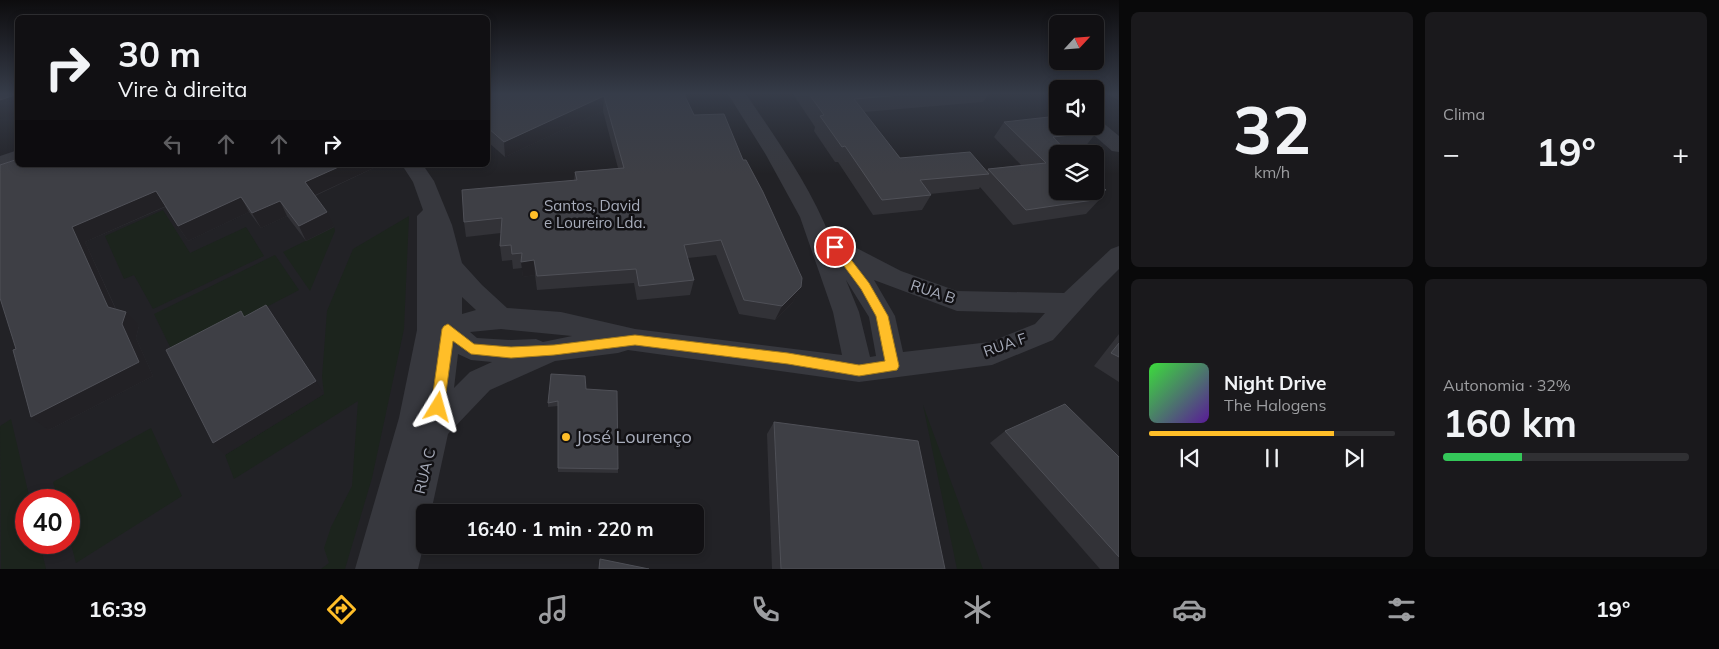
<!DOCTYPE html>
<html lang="pt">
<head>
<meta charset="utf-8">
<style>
  body { margin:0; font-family:Mulish,sans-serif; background:#1a191c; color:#f1f3f6; height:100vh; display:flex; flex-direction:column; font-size:19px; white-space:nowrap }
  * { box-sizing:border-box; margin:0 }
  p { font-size:16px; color:#9c9da0 }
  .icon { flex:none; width:28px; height:28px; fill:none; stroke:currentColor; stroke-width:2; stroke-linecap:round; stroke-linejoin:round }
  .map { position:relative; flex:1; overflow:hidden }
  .sheet { display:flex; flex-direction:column; gap:12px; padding:12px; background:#09090a; width:600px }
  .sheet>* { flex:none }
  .hud { position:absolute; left:15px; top:15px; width:475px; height:152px; border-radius:8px; box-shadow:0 2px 8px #0003,0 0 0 1px #303033; background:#111013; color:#f1f3f6; overflow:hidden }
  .needle { width:32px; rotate:64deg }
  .fabs { position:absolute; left:1049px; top:15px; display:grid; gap:10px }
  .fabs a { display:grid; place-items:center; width:55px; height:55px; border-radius:8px; background:#111013; box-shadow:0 2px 8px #0003,0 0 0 1px #303033; font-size:25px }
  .speed { position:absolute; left:15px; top:489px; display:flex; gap:10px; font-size:25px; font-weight:700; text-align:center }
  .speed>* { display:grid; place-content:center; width:65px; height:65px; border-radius:50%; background:#111013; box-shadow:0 2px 8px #0003,0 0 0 1px #303033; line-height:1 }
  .speed .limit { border:8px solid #d22; background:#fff; color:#111 }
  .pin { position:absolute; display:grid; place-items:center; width:42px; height:42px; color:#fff; margin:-21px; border:2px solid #fff; border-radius:50%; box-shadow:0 1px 5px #0007 }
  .me { position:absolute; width:55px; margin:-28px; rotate:8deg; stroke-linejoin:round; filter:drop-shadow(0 0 4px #0008) }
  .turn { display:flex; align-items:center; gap:18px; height:105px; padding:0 20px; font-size:22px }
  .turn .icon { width:65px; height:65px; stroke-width:2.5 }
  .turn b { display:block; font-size:35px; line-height:42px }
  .lanes { display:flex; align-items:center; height:48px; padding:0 20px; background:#0003; justify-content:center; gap:25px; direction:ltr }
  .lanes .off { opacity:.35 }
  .big { font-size:38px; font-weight:700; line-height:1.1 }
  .sheet .tile { flex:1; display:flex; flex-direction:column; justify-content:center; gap:8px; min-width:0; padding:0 18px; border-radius:8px; background:#1a191c }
  .sheet .dial { align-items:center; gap:0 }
  .dial b { font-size:65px; line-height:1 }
  .song { display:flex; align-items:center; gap:15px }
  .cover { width:60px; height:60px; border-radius:8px; background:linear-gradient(135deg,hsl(120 70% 55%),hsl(270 70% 35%)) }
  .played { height:5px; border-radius:2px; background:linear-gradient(90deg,#ffbe28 75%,#303033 75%) }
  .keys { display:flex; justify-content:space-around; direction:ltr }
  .heat { display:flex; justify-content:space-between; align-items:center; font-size:28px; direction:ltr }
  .charge { height:8px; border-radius:4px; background:linear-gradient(90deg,#34c759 32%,#303033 0) }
  .sheet .tiles { flex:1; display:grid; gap:12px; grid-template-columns:repeat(2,1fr) }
  .trip { position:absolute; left:416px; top:504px; width:288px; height:50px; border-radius:8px; background:#111013; box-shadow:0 2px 8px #0003,0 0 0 1px #303033; font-weight:700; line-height:50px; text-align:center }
  .tabs { display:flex; height:80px; justify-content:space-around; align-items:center; background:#070608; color:#9c9da0 }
  .tabs .icon { width:35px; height:35px }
  .tabs .on { color:#ffbe28 }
  .tabs b { font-size:22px; color:#f1f3f6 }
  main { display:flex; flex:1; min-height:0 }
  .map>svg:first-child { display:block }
  .built { fill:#222226; fill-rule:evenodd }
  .green { fill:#1c241d }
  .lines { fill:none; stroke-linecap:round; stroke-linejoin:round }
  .minor { fill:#37383e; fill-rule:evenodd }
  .wall { fill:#323237 }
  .shaded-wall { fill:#222125 }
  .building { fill:#3e3f45; stroke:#4f5057 }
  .route { fill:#ffbe28; stroke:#a67c1a }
  .poi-dot { fill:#ffbe28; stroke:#121114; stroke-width:2 }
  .labels { text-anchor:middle; stroke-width:5; stroke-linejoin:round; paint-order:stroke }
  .poi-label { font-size:15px; fill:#a7acba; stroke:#121114; text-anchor:start }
  .street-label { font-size:15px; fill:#a7acba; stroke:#121114 }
  .near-poi-label { font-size:18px; fill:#a7acba; stroke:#121114; text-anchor:start }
</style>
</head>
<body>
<main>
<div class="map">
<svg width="1119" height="569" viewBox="0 0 1119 569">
  <rect width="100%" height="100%" fill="#171619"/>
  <path class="built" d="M0,94H17L18,165H488V94H1057L1058,126H1095V94H1119V569H0ZM1058,154H1095V191H1058ZM26,500H69V542H26ZM425,512H695V545H425Z"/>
  <g class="green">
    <polygon points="163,210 190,253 246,227 264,256 153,309 134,275 124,279 105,236"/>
    <polygon points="409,216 404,329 372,478 345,569 321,569 329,563 324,548 331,527 352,486 358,401 234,479 225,455 324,394 322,377 327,311 353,249"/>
    <polygon points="334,227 335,231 310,291 283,252"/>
    <polygon points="275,255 299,290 174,355 154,314"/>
    <polygon points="923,405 983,569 957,569"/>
    <polygon points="11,419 30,500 26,500 26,542 40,543 46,569 1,569 0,426"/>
    <polygon points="151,428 182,496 76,563 69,537 69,500 58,500 53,482"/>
  </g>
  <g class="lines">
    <g class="minor">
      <path d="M728,94H746C777,140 811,187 831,239L835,238L843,241L901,271L957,291L1064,293L1111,249L1119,246V269L1098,290L1053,340L992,365L859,382L628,350L618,353L555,361L490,390L448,434L431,512H425V539L418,569H355L399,418L417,330V216L423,210L413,182L402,165H423L434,181L452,225L462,263L482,285L507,308L561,312L635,329L842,355L833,312L800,217L766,155ZM846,280L869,317L876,356L870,357L859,312ZM874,280L957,311L1045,313L1035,324L990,342L903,352L895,316ZM462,297L476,310L462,314ZM501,329L572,336L543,342L536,339L511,340L477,338L470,332ZM458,354L471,360L492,362L470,372L454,388Z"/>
      <polygon points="1095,120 1102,122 1119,136 1119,152 1112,151 1088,130 1085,126 1095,126"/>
      <polygon points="18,150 18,164 0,170 0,156"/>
    </g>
  </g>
  <g class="wall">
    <polygon points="488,94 684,94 694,115 743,160 801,287 793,302 775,320 739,314 716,255 688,258 694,280 690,295 637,300 634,283 537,290 535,275 523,277 522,268 513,269 512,260 502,261 500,246 501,233 466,237 464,222 574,181 575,172 618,168 603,111 505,157 488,142"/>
    <polygon points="793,94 989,94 983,102 864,112 900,158 987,171 988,169 1021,165 994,137 1004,122 1097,132 1084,148 1065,150 1058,191 1095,191 1095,179 1106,190 1099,198 1100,199 1086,214 1013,225 980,187 979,189 930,194 931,195 922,210 873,215 838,162 835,162 814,131 815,127"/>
    <polygon points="1107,94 1119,94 1119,100"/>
    <polygon points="18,159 380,165 315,196 334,227 306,241 287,216 261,228 249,212 188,241 165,207 85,242 116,309 139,326 136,338 153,376 49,430 16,349"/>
    <polygon points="1119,334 1119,382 1094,366"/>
    <polygon points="586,389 618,469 618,473 558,472 558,406 548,407 548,403"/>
    <polygon points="774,422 945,569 772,569 767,434"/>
    <polygon points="1005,431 1119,457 1119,569 1100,569 990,443"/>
  </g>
  <g class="shaded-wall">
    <polygon points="18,94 18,113 0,119 0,100"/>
    <polygon points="604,96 603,111 505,157 504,142"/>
    <polygon points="343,165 380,165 311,197 305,182"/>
    <polygon points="156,191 166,206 85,242 121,321 108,307 72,227"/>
    <polygon points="241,197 249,212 188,241 178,226"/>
    <polygon points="280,201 287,216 261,228 252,213"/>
    <polygon points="327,212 334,227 306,241 299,226"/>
    <polygon points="534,260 535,275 523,277 521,262"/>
    <polygon points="801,287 793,302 775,320 782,306"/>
    <polygon points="126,312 139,326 136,338 153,376 49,430 31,417 122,324"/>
    <polygon points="316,381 324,394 225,455 213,443"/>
  </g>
  <g class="building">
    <polygon points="0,94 18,94 0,100"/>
    <polygon points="488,94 684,94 694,115 724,114 743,160 746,160 763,192 802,278 801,287 782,306 744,300 721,240 684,245 694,280 639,286 636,269 537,276 534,260 521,262 522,253 512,254 511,245 500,246 502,218 464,222 462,190 577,180 575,172 624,168 604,96 504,142 488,128"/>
    <polygon points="809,94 913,94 854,99 900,158 970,152 989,174 920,180 931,195 882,200 845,146 842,147 820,116 824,115"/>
    <polygon points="1058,116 1058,126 1090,126 1097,132 1053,137 1069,154 1058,154 1058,191 1093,191 1100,199 1026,210 988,169 1046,163 1004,122"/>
    <polygon points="18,159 18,165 343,165 305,182 327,212 299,226 280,201 252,213 241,197 178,226 156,191 72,227 108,307 126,312 122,324 139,362 31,417 13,350 16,349 0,298 0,165"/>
    <polygon points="1095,179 1106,190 1095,190"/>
    <polygon points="266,305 316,381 213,443 166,350 241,311 244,317"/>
    <polygon points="1119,343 1119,357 1111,353"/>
    <polygon points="551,374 585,376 586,389 617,391 618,469 558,468 558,401 548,403"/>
    <polygon points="1065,404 1119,457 1119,557 1005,431"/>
    <polygon points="774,422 918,441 945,569 781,569"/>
    <polygon points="600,559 649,569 599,569"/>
  </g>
  <linearGradient id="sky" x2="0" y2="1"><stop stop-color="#0d0c0e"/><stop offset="0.54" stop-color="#363c49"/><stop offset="1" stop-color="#363c49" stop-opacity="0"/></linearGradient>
  <rect width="1119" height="174" fill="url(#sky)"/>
  <polygon class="route" points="835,243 839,244 869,283 888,316 899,366 897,370 859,376 788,364 635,345 554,355 511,358 471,354 453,341 444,407 443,411 438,413 433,411 431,407 442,329 444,326 448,324 474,344 511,347 554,345 635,335 788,353 859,365 885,361 876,316 861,289 830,247"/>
  <g class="poi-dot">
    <circle cx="534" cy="215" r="5"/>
    <circle cx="566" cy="437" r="5"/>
  </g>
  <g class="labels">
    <g class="poi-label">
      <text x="544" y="211">Santos, David<tspan x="544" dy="17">e Loureiro Lda.</tspan></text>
    </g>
    <g class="street-label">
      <text transform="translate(933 292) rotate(18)" y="5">RUA B</text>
      <text transform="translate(1005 345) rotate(-19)" y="5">RUA F</text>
      <text transform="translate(425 471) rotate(-76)" y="5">RUA C</text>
    </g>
    <g class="near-poi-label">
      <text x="576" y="443">José Lourenço</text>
    </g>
  </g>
</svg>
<div class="fabs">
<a><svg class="needle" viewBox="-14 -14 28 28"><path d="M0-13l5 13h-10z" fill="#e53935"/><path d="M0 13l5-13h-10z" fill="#9c9da0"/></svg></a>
<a><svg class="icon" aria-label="sound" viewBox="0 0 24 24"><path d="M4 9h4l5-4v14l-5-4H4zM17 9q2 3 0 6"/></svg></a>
<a><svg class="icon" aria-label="layers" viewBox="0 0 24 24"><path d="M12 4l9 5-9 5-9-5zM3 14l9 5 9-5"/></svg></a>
</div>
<div class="speed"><div class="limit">40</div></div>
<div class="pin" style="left:835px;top:247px;background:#d93025"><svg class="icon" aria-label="arrive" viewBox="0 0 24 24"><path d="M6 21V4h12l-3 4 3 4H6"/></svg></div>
<svg class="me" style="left:438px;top:407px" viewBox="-20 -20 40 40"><path d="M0-17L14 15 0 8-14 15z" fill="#ffbe28" stroke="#fff" stroke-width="4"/></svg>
<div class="trip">16:40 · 1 min · 220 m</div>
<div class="hud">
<div class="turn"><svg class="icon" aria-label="right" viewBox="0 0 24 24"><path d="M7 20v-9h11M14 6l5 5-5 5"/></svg><div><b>30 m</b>Vire à direita</div></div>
<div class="lanes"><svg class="icon off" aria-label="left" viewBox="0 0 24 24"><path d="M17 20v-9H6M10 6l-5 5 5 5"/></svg><svg class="icon off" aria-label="ahead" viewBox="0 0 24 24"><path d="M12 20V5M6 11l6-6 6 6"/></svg><svg class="icon off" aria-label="ahead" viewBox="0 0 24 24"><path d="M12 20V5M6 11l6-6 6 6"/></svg><svg class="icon" aria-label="right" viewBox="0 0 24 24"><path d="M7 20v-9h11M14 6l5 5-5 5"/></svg></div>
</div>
</div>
<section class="sheet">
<div class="tiles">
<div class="tile dial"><b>32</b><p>km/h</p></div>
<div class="tile"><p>Clima</p>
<div class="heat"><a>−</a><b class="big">19°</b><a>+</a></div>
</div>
<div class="tile">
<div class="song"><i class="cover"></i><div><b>Night Drive</b><p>The Halogens</p></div></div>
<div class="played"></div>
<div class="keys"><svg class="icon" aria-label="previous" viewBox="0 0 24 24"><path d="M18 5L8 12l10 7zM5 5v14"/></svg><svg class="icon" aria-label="pause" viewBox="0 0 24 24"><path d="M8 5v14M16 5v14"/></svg><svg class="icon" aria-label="next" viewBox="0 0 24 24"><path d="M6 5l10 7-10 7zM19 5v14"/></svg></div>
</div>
<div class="tile"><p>Autonomia · 32%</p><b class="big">160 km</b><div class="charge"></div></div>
</div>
</section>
</main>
<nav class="tabs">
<b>16:39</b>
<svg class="icon on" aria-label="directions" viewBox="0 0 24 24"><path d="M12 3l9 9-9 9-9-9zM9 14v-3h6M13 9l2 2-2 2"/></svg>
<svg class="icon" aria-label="music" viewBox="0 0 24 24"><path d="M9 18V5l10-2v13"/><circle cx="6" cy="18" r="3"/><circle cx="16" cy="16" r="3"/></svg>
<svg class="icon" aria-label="phone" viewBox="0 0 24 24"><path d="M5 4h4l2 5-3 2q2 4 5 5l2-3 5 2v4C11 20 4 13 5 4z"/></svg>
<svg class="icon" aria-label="climate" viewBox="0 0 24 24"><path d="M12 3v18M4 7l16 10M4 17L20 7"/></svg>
<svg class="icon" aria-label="car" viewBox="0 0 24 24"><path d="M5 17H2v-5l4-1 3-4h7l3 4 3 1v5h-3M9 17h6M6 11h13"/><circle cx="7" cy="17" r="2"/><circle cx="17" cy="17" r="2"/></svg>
<svg class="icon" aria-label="filters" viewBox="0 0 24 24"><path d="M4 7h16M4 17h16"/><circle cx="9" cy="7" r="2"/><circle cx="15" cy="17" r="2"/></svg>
<b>19°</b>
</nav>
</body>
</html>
